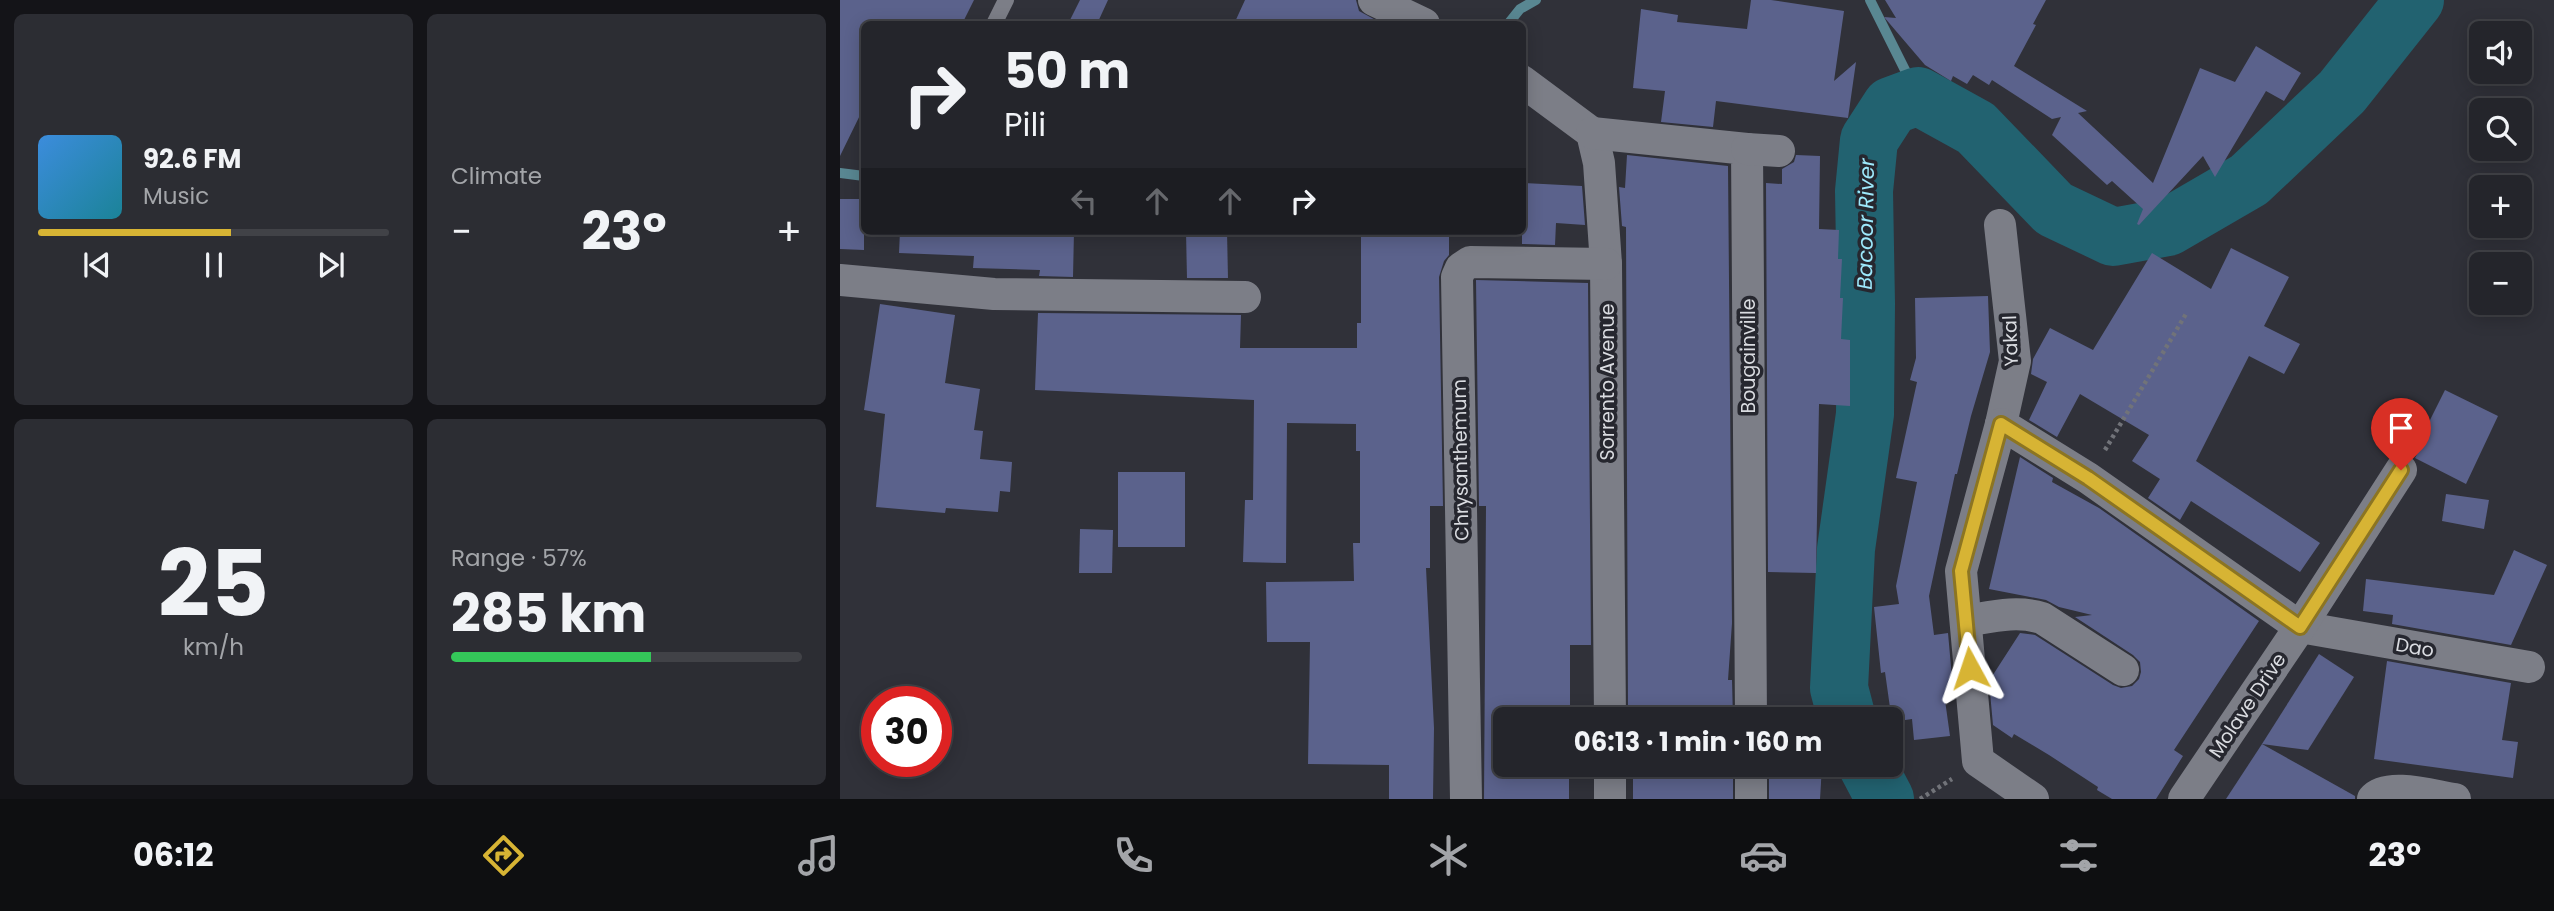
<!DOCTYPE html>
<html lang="en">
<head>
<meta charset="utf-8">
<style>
  body { margin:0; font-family:Poppins,sans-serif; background:#2c2d33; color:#f1f3f6; height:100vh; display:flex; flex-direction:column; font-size:26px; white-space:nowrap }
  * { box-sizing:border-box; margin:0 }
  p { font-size:23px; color:#a3a5a9 }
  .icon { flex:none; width:38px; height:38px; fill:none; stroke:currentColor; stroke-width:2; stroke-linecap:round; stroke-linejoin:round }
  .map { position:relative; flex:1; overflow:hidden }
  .panel { display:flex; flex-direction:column; gap:14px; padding:14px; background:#141418; width:840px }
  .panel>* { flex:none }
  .top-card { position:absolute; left:21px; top:21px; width:665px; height:214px; border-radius:10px; box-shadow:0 4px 18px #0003,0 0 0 2px #414247; background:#24252b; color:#f1f3f6; overflow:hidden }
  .buttons { position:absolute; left:1629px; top:21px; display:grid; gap:14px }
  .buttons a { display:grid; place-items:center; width:63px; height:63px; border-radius:10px; background:#24252b; box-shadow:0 4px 18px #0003,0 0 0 2px #414247; font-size:35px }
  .speed { position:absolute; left:21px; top:686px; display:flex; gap:14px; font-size:35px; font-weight:700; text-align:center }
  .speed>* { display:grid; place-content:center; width:91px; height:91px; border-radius:50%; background:#24252b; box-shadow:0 4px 18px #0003,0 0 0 2px #414247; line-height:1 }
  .speed .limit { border:10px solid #d22; background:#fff; color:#111 }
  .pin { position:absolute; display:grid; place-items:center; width:60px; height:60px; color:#fff; margin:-72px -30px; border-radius:50% 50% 50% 0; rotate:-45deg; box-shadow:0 0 7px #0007 }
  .pin .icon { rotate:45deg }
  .me { position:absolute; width:77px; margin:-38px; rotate:355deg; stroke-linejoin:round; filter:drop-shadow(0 0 5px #0008) }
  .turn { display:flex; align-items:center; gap:24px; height:147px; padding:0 28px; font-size:32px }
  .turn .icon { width:91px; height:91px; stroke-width:2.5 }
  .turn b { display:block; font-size:49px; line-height:60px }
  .lanes { display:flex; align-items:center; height:66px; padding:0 28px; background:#0003; justify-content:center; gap:35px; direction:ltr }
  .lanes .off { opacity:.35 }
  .big { font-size:52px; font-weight:700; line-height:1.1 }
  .panel .tile { flex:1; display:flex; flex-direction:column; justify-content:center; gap:10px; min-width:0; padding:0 24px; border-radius:10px; background:#2c2d33 }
  .panel .dial { align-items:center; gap:0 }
  .dial b { font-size:91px; line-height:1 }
  .song { display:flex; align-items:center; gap:21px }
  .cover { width:84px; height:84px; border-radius:10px; background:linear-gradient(135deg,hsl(210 70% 55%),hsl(190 70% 35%)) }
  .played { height:7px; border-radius:4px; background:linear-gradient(90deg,#d7b434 55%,#414247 55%) }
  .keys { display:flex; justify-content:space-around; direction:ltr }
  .heat { display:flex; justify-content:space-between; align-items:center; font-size:38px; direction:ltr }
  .charge { height:10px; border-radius:5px; background:linear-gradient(90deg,#34c759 57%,#414247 0) }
  .panel .tiles { flex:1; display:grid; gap:14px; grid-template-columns:repeat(2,1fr) }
  .trip { position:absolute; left:653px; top:707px; width:410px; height:70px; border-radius:10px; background:#24252b; box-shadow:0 4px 18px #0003,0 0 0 2px #414247; font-weight:700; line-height:70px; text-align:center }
  .tabs { display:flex; height:112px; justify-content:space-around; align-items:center; background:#0e0f11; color:#a3a5a9 }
  .tabs .icon { width:49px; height:49px }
  .tabs .selected { color:#d7b434 }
  .tabs b { font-size:32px; color:#f1f3f6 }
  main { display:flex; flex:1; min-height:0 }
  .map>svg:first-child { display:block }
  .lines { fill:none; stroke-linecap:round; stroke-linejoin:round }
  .stream { stroke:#598792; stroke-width:10 }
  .river { stroke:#226270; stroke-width:58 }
  .building { fill:#5b628c }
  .path { stroke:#717379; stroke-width:4.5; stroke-dasharray:3.5 3.5; stroke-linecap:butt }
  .service { stroke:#7c7e87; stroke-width:16 }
  .minor { stroke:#7c7e87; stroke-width:32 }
  .route-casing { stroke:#8c7522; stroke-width:18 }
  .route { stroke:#d7b434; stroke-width:12 }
  .labels { text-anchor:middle; stroke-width:7; stroke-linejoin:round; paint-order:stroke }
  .street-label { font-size:19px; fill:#dadce1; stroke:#26272f }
  .water-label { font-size:21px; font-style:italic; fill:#9de8fb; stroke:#26272f }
</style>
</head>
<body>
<main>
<section class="panel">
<div class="tiles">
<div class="tile">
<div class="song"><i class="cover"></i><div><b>92.6 FM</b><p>Music</p></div></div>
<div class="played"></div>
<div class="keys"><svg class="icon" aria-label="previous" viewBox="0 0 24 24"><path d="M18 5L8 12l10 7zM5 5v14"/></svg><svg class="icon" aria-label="pause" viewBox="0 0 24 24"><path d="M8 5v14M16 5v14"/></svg><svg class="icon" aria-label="next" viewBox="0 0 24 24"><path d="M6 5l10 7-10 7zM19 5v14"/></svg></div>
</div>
<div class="tile"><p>Climate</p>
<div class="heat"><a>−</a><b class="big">23°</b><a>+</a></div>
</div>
<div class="tile dial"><b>25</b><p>km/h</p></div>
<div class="tile"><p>Range · 57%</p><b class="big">285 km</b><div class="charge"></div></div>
</div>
</section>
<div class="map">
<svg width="1714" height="799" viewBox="0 0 1714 799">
  <rect width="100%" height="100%" fill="#303139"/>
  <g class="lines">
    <g class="stream">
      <polyline points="1030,0 1078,96"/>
      <polyline points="668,24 680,9 696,0"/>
      <polyline points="0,173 24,176"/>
    </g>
    <g class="river">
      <polyline points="1007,719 999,688 1006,549 1025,414 1026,304 1024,191 1029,140 1051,106 1078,96 1136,128 1214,209 1273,237 1328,227 1409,180 1502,92 1575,0"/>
      <polyline points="1027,765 1045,799"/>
    </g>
  </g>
  <g class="building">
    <polygon points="0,0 134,0 122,24 24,24 24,107 0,156"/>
    <polygon points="240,0 268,0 257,24 228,24"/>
    <polygon points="405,0 516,0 519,11 543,24 394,24"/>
    <polygon points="911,0 931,0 1004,11 994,81 1016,62 1008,118 876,101 873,127 821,122 825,91 793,88 801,9 838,15 837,22 907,29"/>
    <polygon points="1045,0 1206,0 1193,24 1196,25 1174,66 1247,111 1238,113 1313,183 1360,68 1395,82 1416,46 1461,73 1444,101 1426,91 1375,177 1363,156 1299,225 1297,224 1303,209 1272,181 1267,185 1212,135 1221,117 1212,119 1152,80 1149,85 1133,75 1127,84 1113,76 1111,81 1085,65 1044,17 1056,18"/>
    <polygon points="787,155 888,166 892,623 888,680 892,680 893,719 801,719 801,711 788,711 786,227 782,226 779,187 785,188"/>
    <polygon points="956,155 980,156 979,229 999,230 998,259 1002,259 1000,298 1003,298 1001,339 1010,340 1010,406 979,404 976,573 928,572 926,183 942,184 942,169 954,162"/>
    <polygon points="682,183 742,186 745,225 716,223 715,245 682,244"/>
    <polygon points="0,199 24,199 24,250 0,249"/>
    <polygon points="60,231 234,231 233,277 199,276 200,270 133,268 134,256 59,253"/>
    <polygon points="346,231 387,231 388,278 347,278"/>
    <polygon points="521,231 609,231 609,255 604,261 599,277 603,506 590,506 590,568 586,568 594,728 593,799 549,799 549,765 468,764 470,642 427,642 426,582 514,581 513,543 520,543 520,451 516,451 516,424 447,423 446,563 403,562 405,500 413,500 414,400 195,390 198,313 401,315 400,348 517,348 517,323 521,323"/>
    <polygon points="1391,248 1449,277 1424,326 1460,344 1444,374 1409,356 1356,461 1480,543 1460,572 1351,501 1340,520 1308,498 1320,479 1292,461 1309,435 1240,394 1217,437 1189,420 1207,382 1191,374 1193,359 1210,328 1253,350 1312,253 1371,289"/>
    <polygon points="636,280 748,283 751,645 730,645 730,719 665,719 665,765 729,765 729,799 644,799 646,506 639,506"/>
    <polygon points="1148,296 1150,352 1131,416 1117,474 1115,474 1089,596 1094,635 1108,633 1114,700 1104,693 1110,736 1074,740 1072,719 1052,722 1045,672 1041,673 1034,607 1059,604 1056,586 1077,482 1056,478 1077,382 1070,380 1076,358 1075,298"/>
    <polygon points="40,304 115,315 105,383 140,389 134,430 143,431 140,459 172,462 170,492 160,491 158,512 106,508 105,513 36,507 45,414 24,410"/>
    <polygon points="1605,390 1658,416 1626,484 1575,458 1585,439 1581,438"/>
    <polygon points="1180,457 1213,478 1212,482 1259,508 1419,621 1334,750 1343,756 1316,799 1272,799 1257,790 1258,787 1209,755 1174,734 1172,738 1153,725 1149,681 1180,633 1195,635 1273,685 1281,688 1292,686 1299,679 1301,672 1300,662 1293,655 1235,617 1252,615 1219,607 1206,600 1149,589"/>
    <rect x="278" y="472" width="67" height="75"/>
    <polygon points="1606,494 1649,500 1644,529 1602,521"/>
    <polygon points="240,529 273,530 272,573 239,573"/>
    <polygon points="1674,550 1707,565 1671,645 1552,624 1553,615 1523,611 1526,579 1654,595"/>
    <polygon points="1479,654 1514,677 1468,750 1422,744"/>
    <polygon points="1547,661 1671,683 1662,740 1678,742 1673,778 1534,759"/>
    <polygon points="929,713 974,714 974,719 929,719"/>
    <polygon points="1422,744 1515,796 1515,799 1386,799"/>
    <rect x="793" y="765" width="100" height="34"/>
    <polygon points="929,765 982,766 980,799 929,799"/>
  </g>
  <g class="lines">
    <g class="path">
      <polyline points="1265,450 1346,314"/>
      <polyline points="1080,799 1112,779"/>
    </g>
    <polyline class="service" points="154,24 166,0"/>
    <g class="minor">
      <polyline points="534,0 584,24"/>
      <polyline points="682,81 752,133 759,163 766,264 770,719"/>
      <polyline points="752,133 907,149 911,719"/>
      <polyline points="907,149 939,151"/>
      <polyline points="1160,225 1175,361 1161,424 1121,571 1138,761 1193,799"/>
      <polyline points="0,280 154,294 405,297"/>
      <polyline points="1161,424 1248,478 1460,627 1689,667"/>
      <path d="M1126,621C1151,617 1176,610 1202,618L1283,670"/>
      <polyline points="770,765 770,799"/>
      <polyline points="911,765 911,799"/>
      <polyline points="626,799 617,277 621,268 630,262 766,264"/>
      <polyline points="1344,799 1460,627 1561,470"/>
      <path d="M1533,799C1547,782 1594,796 1615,799"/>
    </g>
  </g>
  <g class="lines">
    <g class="route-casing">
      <polyline id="route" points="1130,668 1121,571 1161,424 1248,478 1460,627 1561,470"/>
    </g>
    <use href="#route" class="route"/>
  </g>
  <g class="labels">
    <g class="street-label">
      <text transform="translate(1170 341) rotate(-92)" y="7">Yakal</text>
      <text transform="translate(908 356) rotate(-90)" y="7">Bougainville</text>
      <text transform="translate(767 382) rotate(-90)" y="7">Sorrento Avenue</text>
      <text transform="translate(620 460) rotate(-91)" y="7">Chrysanthemum</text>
      <text transform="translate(1575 647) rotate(10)" y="7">Dao</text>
      <text transform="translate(1407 705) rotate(-56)" y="7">Molave Drive</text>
    </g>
    <g class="water-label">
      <text transform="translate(1026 224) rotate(-89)" y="7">Bacoor River</text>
    </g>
  </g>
</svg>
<div class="buttons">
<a><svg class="icon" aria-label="sound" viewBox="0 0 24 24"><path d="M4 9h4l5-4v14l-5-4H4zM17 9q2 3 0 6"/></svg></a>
<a><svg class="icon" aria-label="search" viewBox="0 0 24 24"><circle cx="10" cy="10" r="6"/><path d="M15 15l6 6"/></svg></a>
<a>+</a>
<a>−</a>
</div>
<div class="speed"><div class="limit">30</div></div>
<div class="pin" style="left:1561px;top:470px;background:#d93025"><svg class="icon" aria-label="arrive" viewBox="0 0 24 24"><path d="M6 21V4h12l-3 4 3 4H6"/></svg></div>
<svg class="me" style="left:1130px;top:668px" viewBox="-20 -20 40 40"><path d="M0-17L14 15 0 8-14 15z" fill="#d7b434" stroke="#fff" stroke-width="4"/></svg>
<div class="trip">06:13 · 1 min · 160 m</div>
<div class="top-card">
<div class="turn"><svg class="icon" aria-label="right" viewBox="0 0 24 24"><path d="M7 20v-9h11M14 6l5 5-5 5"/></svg><div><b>50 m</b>Pili</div></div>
<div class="lanes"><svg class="icon off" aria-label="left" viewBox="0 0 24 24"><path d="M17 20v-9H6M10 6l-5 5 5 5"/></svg><svg class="icon off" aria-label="ahead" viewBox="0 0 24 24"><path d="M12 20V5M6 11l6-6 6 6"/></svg><svg class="icon off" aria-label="ahead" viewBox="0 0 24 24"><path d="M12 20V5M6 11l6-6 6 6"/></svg><svg class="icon" aria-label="right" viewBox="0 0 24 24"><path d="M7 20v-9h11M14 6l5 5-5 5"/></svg></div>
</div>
</div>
</main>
<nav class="tabs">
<b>06:12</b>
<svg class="icon selected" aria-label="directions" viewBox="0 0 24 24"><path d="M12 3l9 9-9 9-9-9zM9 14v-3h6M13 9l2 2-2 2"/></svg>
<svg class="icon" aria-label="music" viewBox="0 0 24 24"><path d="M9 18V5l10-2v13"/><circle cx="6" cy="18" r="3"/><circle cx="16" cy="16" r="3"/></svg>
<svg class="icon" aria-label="phone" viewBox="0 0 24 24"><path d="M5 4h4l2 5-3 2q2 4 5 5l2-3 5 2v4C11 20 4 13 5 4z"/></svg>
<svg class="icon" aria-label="climate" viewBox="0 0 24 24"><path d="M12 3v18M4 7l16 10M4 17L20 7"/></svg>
<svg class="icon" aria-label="car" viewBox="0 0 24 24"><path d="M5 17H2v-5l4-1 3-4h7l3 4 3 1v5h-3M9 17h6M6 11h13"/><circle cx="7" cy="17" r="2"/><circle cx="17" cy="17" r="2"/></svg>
<svg class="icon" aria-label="filters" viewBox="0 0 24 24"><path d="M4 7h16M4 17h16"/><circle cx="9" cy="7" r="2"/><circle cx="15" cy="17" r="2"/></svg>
<b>23°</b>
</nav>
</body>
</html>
